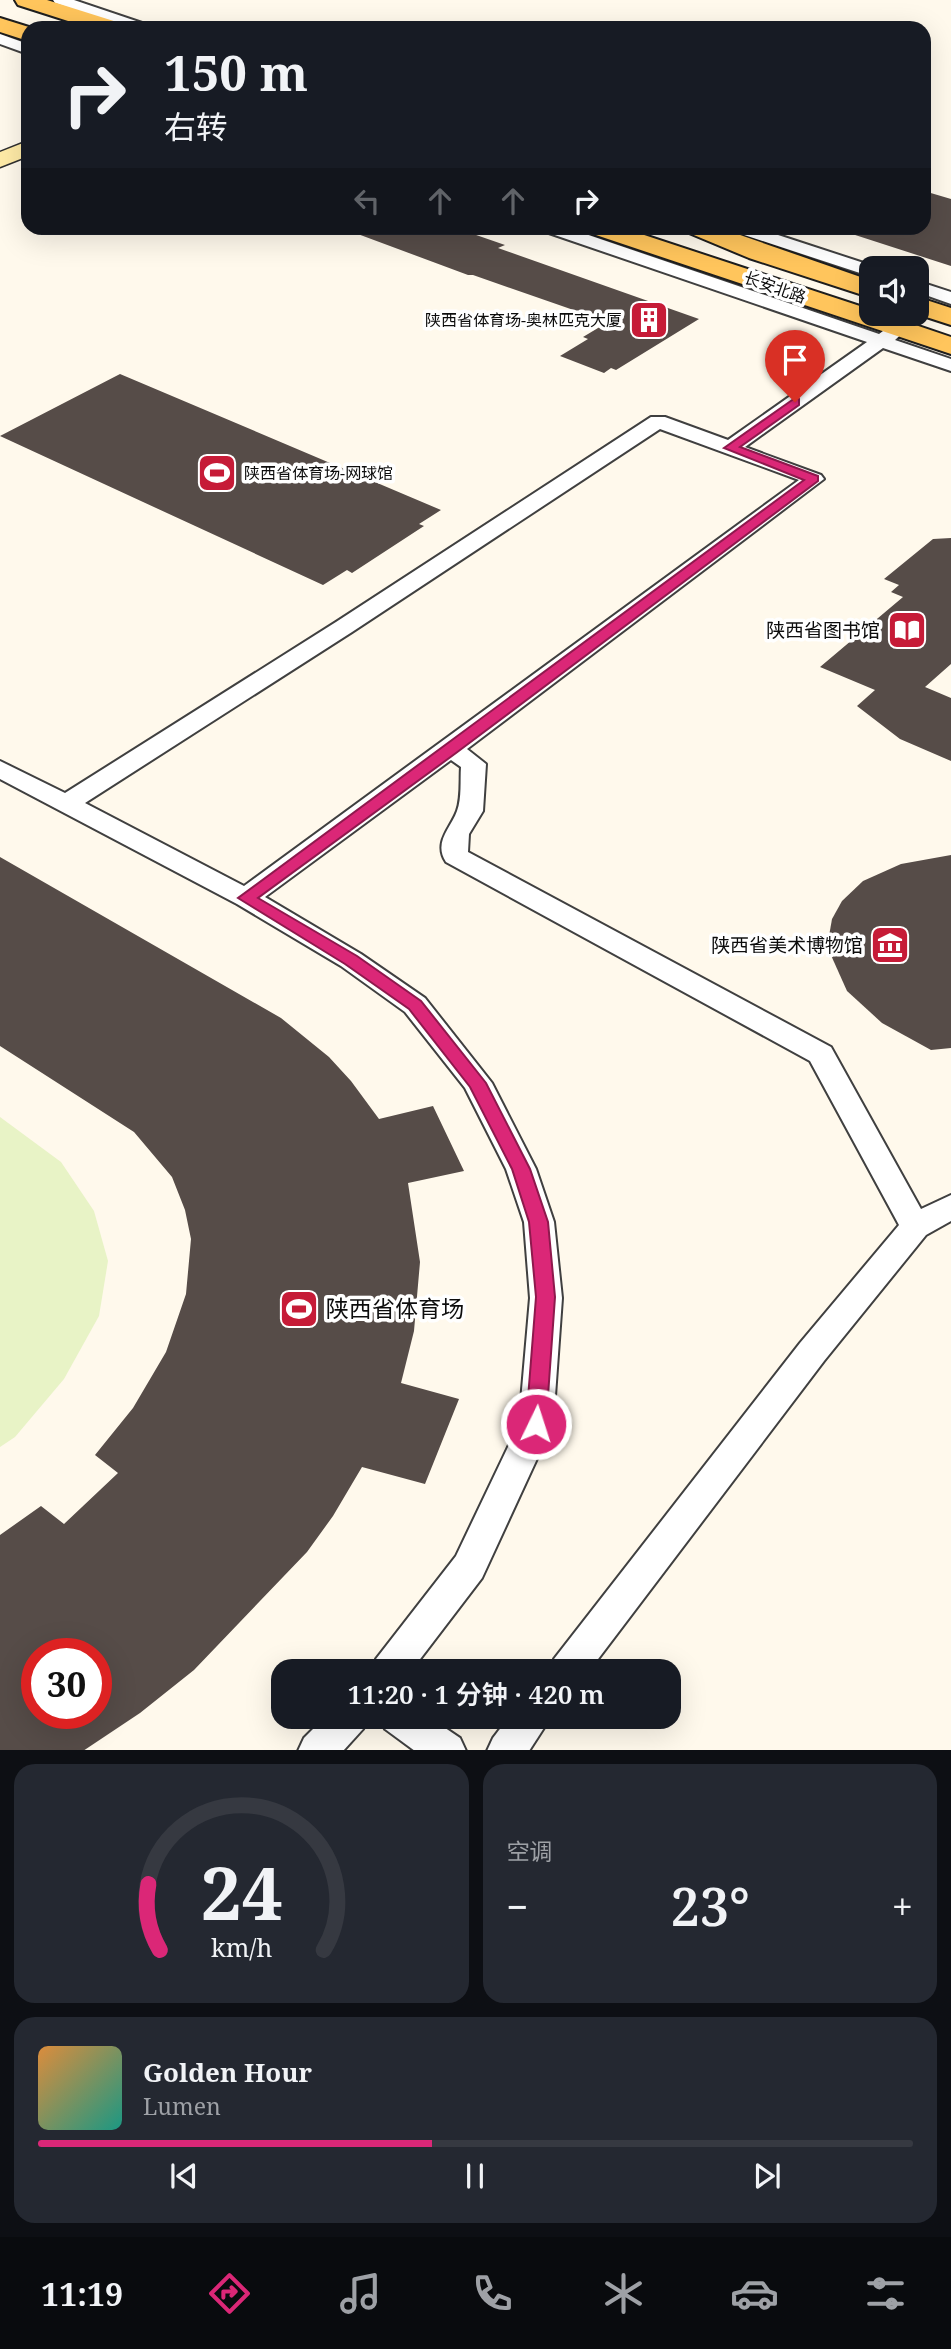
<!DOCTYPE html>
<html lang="zh">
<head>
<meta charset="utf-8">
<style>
  body { margin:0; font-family:"Noto Serif","Noto Sans SC",serif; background:#242831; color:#f1f3f6; height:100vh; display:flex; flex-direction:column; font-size:26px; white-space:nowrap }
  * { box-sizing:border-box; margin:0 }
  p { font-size:23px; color:#9ea1a6 }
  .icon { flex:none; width:38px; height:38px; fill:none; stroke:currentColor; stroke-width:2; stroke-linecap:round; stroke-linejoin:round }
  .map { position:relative; height:1750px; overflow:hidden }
  .side { display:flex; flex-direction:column; gap:14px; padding:14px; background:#0d0f14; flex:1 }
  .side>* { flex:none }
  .guide { position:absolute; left:21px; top:21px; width:910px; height:214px; border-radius:21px; box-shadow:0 7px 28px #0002; background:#171b24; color:#f1f3f6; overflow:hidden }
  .controls { position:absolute; left:859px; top:256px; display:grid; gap:14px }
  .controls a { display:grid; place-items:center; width:70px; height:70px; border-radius:14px; background:#171b24; box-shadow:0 7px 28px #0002; font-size:35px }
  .speed { position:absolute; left:21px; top:1638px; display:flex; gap:14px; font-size:35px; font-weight:700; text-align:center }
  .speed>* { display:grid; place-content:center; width:91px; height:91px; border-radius:50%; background:#171b24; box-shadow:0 7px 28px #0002; line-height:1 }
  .speed .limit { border:10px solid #d22; background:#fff; color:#111 }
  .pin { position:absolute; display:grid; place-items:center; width:60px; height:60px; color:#fff; margin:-72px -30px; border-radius:50% 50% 50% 0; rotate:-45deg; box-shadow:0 0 7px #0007 }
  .pin .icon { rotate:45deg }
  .me { position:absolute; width:77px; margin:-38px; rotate:4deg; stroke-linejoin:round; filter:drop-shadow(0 0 5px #0008) }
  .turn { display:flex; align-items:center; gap:24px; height:147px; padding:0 28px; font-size:32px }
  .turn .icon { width:91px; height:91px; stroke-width:2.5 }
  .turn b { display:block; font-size:49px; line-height:60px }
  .lanes { display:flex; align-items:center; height:66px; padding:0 28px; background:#0003; justify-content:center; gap:35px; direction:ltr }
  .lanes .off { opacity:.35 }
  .big { font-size:52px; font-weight:600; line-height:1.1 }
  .side .widget { flex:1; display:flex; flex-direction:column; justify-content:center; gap:10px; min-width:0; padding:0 24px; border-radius:21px; background:#242831 }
  .side .dial { align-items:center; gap:0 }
  .dial svg { height:182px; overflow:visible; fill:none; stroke:#363941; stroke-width:7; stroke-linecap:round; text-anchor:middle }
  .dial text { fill:#f1f3f6; stroke:none }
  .song { display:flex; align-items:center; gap:21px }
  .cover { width:84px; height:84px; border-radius:10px; background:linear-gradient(135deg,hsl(30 70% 55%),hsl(170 70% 35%)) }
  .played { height:7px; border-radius:4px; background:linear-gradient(90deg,#db2777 45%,#363941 45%) }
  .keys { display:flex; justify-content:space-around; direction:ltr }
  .heat { display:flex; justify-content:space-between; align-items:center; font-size:38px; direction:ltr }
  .side .tiles { flex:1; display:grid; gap:14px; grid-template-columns:1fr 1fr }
  .widget:last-child { grid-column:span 2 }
  .trip { position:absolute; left:271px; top:1659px; width:410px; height:70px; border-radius:21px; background:#171b24; box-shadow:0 7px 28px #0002; font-weight:600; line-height:70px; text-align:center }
  .dock { display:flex; height:112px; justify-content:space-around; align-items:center; background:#090b0e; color:#9ea1a6 }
  .dock .icon { width:49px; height:49px }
  .dock .selected { color:#db2777 }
  .dock b { font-size:32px; color:#f1f3f6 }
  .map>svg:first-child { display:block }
  .pitch { fill:#e8f3c6 }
  .building { fill:#564c48; fill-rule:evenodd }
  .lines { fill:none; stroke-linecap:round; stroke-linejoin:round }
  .street-casing { stroke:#404040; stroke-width:4 }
  .secondary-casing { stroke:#2f2f2f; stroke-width:3 }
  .primary-casing { stroke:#1e1e1e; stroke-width:4 }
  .street { fill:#fff; fill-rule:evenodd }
  .secondary { fill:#ffeba7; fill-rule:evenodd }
  .primary { fill:#ffc55c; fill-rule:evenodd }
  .route { fill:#db2777; stroke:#8e194d; stroke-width:2 }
  .labels { text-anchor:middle; stroke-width:7; stroke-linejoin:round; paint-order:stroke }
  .far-street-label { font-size:16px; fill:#0d0d0d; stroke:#fff }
  .far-poi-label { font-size:16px; fill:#0d0d0d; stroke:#fff; text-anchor:end }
  .poi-label { font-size:19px; fill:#0d0d0d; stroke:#fff; text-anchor:end }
  .near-poi-label { font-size:23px; fill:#0d0d0d; stroke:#fff; text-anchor:start }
</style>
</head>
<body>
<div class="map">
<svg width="951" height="1751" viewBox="0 0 951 1751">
  <rect width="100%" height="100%" fill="#fff9ec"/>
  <polygon class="pitch" points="0,1117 61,1162 94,1211 108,1261 99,1316 64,1379 15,1437 0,1447"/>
  <g class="building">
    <polygon points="924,191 951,199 951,266 849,233 850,228 924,228"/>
    <polygon points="347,228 456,228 505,245 498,248 699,319 616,370 611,368 604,373 560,356 588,339 583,337 608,322 473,275 468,275 347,230"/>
    <polygon points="120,374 441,510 419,524 424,526 352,573 347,570 323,585 0,436"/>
    <polygon points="951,538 951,664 925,687 951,698 951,761 900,739 857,706 875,690 820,667 903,597 891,592 899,585 884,579 933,539"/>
    <polygon points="951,855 951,1048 931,1050 882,1023 847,991 830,953 829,936 832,919 842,901 863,881 901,864"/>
    <path d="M0,857L281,1018L329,1057L351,1081L379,1119L433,1106L464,1171L408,1183L420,1262L414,1331L401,1383L459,1399L425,1484L362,1467L333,1516L307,1552L194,1670L140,1713L83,1751H0V1535L41,1506L64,1524L118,1473L95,1455L133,1408L166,1352L186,1294L191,1239L185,1210L172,1177L134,1132L0,1046ZM37,1654H96V1713H37Z"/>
  </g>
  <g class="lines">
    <g class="street-casing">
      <g id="street">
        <polygon points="53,0 74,0 148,25 150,28 128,28 55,3"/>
        <polygon points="0,34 28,44 28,54 0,44"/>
        <path d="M544,228H568L879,334L891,325H905L907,329L895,340L951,359V371L883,348L745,447L821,475L824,479L467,749L486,764L483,811L469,834L468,852L831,1047L921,1209L951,1195V1221L926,1235L824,1361L589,1671H549L554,1659L800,1343L899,1225L810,1061L446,862C433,842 451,828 457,811C462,798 460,780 461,767L451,760L265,897L361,954L425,998L492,1083L536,1169L554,1222L562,1298L553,1424L482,1578L411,1671H371L376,1659L456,1556L519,1424L530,1298L524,1222L506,1169L465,1088L405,1012L341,966L237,904L0,779V761L65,793L336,622L651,417H665L728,440L867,342L546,232ZM660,429L799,480L244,886L85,803L352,632Z"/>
        <polygon points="732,228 757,228 879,268 872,268 872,276 866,275 735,232"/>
        <polygon points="917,281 951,292 951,304 917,292"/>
        <polygon points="325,1717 369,1717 363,1729 343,1751 298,1751 304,1738"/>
        <polygon points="379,1717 429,1717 460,1738 466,1751 415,1751 385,1729"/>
        <polygon points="509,1717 551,1717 529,1751 487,1751 493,1738"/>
      </g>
    </g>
    <g class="secondary-casing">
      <polygon id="secondary" points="28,141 28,156 0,167 0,152"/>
    </g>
    <g class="primary-casing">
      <g id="primary">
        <polygon points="15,0 47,0 120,23 123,28 90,28 18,5"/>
        <polygon points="0,18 32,28 28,28 28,41 0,32"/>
        <polygon points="586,228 623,228 872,310 872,313 880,313 951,337 951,354 590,233"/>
        <polygon points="685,228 720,228 872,281 872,298 749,258 689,233"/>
        <polygon points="917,297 951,308 951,325 914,313 917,313"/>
      </g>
    </g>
    <use href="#street" class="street"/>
    <use href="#secondary" class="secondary"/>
    <use href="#primary" class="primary"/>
  </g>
  <polygon class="route" points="795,398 799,399 799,405 740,447 818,476 818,481 456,753 258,898 357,956 421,1001 486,1083 530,1169 548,1222 555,1297 546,1424 543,1430 536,1433 529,1430 526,1424 536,1297 529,1222 512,1169 470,1087 409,1009 345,964 238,898 804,480 724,448"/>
  <defs>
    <g id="building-square" transform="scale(2.0125)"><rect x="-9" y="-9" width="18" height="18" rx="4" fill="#c61b37" stroke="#fff"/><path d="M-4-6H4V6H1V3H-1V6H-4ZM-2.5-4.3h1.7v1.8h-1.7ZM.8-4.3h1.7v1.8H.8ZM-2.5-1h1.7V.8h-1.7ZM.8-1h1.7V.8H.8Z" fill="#fff"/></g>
    <g id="stadium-square" transform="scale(2.0125)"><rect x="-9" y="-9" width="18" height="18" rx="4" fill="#c61b37" stroke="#fff"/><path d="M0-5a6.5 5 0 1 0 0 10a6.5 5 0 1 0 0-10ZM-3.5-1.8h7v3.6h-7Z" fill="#fff"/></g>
    <g id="library-square" transform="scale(2.0125)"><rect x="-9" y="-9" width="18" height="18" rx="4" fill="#c61b37" stroke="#fff"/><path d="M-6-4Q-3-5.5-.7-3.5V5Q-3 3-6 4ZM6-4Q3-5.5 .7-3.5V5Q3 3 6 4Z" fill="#fff"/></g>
    <g id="museum-square" transform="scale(2.0125)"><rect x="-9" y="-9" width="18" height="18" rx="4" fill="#c61b37" stroke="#fff"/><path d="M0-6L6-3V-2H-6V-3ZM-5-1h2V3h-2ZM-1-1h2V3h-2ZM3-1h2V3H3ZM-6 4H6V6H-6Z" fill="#fff"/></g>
  </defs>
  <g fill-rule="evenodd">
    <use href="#building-square" x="649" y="320"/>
    <use href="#stadium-square" x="217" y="473"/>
    <use href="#library-square" x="907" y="630"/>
    <use href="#museum-square" x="890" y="945"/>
    <use href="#stadium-square" x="299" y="1309"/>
  </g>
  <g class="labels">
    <g class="far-street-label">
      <text transform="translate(775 287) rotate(19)" y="6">长安北路</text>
    </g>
    <g class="far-poi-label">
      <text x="622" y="326">陕西省体育场-奥林匹克大厦</text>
      <text x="244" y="479" text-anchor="start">陕西省体育场-网球馆</text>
    </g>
    <g class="poi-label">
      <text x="880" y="637">陕西省图书馆</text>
      <text x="863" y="952">陕西省美术博物馆</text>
    </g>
    <g class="near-poi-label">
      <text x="326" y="1317">陕西省体育场</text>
    </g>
  </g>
</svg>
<div class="controls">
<a><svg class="icon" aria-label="sound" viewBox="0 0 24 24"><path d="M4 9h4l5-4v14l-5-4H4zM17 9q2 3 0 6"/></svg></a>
</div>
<div class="speed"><div class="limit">30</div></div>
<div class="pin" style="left:795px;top:402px;background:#d93025"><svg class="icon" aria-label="arrive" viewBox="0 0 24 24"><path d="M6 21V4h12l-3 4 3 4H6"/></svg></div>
<svg class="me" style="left:536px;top:1424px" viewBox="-20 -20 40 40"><circle r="17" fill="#db2777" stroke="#fff" stroke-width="3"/><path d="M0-11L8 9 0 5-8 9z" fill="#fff"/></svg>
<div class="trip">11:20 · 1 分钟 · 420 m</div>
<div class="guide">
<div class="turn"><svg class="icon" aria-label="right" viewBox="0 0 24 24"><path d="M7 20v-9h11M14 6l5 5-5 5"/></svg><div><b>150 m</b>右转</div></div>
<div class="lanes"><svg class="icon off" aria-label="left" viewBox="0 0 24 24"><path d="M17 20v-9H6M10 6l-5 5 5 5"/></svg><svg class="icon off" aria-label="ahead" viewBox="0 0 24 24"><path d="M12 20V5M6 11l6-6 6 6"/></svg><svg class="icon off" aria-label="ahead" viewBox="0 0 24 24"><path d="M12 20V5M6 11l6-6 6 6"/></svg><svg class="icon" aria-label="right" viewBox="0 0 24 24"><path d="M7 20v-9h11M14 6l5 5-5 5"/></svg></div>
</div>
</div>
<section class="side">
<div class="tiles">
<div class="widget dial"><svg viewBox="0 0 100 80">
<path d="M14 69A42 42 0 1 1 86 69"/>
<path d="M14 69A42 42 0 0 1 9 40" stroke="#db2777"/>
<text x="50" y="56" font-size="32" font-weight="700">24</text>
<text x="50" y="72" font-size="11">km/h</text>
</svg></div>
<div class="widget"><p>空调</p>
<div class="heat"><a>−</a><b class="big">23°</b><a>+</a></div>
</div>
<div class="widget">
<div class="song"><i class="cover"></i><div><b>Golden Hour</b><p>Lumen</p></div></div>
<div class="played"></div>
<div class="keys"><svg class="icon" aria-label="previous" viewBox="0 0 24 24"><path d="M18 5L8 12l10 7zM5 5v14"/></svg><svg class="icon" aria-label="pause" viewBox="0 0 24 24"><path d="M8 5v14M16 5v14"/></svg><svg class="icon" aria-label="next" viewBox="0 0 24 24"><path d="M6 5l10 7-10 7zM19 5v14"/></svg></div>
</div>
</div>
</section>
<nav class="dock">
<b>11:19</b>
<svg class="icon selected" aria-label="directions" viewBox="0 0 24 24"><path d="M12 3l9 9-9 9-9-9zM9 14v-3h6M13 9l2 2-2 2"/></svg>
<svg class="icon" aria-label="music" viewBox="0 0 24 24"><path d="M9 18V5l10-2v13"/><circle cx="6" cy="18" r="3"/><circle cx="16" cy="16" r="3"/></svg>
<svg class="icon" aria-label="phone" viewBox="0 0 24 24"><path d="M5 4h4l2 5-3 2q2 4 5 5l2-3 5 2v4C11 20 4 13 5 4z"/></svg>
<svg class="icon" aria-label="climate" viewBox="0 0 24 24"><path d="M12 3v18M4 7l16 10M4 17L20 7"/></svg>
<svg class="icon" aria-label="car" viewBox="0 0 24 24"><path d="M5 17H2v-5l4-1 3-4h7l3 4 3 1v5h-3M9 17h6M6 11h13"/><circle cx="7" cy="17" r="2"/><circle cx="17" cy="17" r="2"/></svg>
<svg class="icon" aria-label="filters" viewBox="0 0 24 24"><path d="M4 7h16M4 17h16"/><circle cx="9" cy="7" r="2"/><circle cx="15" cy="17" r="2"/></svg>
</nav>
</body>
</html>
